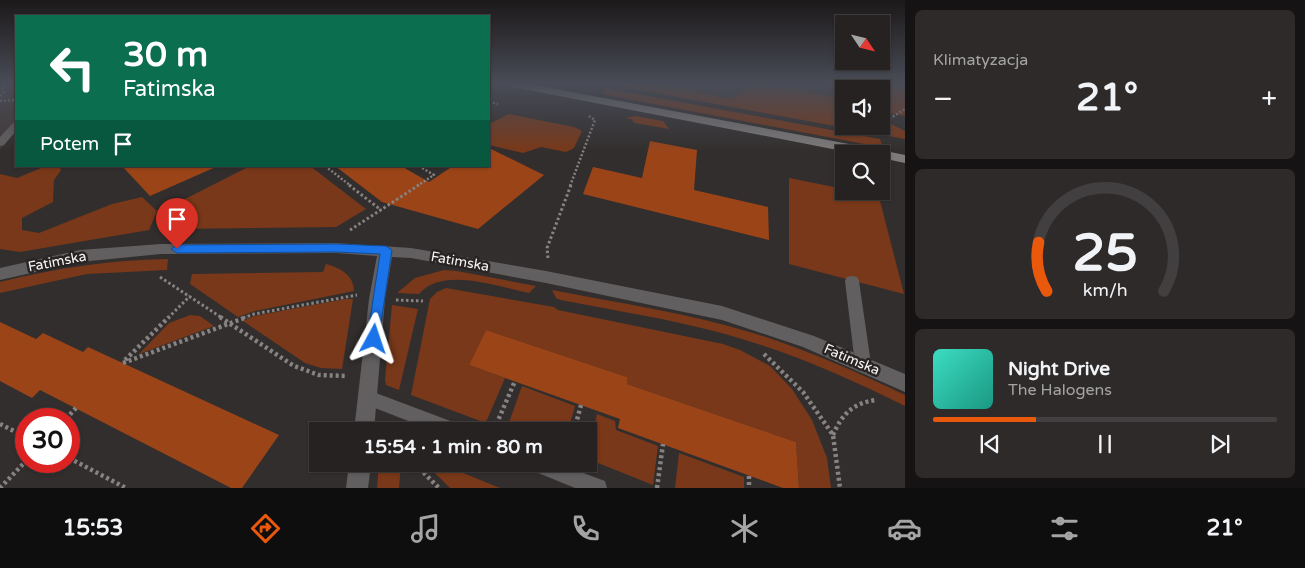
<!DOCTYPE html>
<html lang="pl">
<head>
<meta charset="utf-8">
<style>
  body { margin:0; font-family:"Varela Round",sans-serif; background:#2e2a2a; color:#f1f3f6; height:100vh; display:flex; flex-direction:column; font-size:19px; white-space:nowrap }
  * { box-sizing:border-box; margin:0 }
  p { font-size:16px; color:#a4a4a5 }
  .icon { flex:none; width:28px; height:28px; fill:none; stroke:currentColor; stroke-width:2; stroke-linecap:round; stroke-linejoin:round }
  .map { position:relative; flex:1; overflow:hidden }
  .drawer { display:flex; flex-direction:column; gap:10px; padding:10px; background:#151313; width:400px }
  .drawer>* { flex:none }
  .top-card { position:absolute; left:15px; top:15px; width:475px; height:152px; border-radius:0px; box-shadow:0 1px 4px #0004,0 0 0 1px #423f40; background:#0b6e4f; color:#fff; overflow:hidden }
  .needle { width:32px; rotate:125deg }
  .tools { position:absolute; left:835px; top:15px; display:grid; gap:10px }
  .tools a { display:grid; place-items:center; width:55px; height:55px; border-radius:0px; background:#262222; box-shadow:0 1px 4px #0004,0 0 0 1px #423f40; font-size:25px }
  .speed { position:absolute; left:15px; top:408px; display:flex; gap:10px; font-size:25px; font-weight:700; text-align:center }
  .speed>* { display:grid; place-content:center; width:65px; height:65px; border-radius:50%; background:#262222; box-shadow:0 1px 4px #0004,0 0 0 1px #423f40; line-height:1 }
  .speed .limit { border:8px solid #d22; background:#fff; color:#111 }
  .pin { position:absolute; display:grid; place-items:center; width:42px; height:42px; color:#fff; margin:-51px -21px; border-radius:50% 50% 50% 0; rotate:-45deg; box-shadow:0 0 5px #0007 }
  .pin .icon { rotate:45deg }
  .me { position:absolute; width:55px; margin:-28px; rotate:5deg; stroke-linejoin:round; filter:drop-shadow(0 0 4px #0008) }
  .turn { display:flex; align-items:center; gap:18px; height:105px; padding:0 25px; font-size:22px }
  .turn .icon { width:65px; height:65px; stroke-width:2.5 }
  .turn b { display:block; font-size:35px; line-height:42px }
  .then { display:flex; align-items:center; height:48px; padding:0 25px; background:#0003; gap:10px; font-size:19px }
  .big { font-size:38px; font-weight:800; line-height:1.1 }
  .drawer .widget { flex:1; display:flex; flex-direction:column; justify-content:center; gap:8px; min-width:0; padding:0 18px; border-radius:8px; background:#2e2a2a }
  .drawer .dial { align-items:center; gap:0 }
  .dial svg { height:130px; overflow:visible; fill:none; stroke:#423f40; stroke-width:7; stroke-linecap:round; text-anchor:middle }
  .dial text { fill:#f1f3f6; stroke:none }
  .song { display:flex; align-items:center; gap:15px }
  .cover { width:60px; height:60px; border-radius:8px; background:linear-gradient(135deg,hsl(170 70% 55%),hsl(170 70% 35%)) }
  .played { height:5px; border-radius:2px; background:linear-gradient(90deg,#ea580c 30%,#423f40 30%) }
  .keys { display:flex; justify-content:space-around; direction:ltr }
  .heat { display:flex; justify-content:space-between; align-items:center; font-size:28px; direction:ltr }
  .trip { position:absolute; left:309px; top:422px; width:288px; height:50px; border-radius:0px; background:#262222; box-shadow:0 1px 4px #0004,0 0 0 1px #423f40; font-weight:800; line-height:50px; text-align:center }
  .menu { display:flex; height:80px; justify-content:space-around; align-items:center; background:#0f0e0e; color:#a4a4a5 }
  .menu .icon { width:35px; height:35px }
  .menu .active { color:#ea580c }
  .menu b { font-size:22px; color:#f1f3f6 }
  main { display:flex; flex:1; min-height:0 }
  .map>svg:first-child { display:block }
  .built { fill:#423834 }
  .green { fill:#793819 }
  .building { fill:#9b4418 }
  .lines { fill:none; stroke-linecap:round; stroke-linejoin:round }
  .path-far2 { stroke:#868382; stroke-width:2.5; stroke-dasharray:2 2; stroke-linecap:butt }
  .path-far1 { stroke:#868382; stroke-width:3; stroke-dasharray:2.5 2.5; stroke-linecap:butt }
  .path { stroke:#868382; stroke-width:4.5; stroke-dasharray:3 3; stroke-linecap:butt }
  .lane { fill:#615f5f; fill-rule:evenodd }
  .street { fill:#615f5f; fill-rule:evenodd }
  .secondary { fill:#7d7a79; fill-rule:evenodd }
  .route { fill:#1a73e8; stroke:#114b97 }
  .labels { text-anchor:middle; stroke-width:5; stroke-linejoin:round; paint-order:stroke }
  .street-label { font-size:14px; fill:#f7f4f3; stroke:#282423 }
</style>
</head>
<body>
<main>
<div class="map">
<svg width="905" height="488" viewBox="0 0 905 488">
  <rect width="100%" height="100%" fill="#322e2d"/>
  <g class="built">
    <polygon points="614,84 852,84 854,89 844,89 844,126 870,132"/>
    <polygon points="16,86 16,131 0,150 0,87"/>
  </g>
  <g class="green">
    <polygon points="608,84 654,84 731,99 752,86 791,89 844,99 844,126 881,126 881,119 905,131 905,139"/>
    <polygon points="857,84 905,84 905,116 891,113 889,106 881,104 881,89 859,89"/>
    <polygon points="605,88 880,139 882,145 880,147 602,94"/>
    <polygon points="509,114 574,127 582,131 574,148 566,152 541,147 523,153 489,145 489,124"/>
    <polygon points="635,116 663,121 669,129 635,123 631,119 625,118"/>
    <polygon points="46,166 59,166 61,170 54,180 53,202 22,218 22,230 39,233 112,204 142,197 157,211 149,230 20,252 0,249 0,174 17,178"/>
    <polygon points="250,166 310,166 366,209 336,227 170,229 170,212 181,201"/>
    <polygon points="789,178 844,189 844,191 879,197 904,294 789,264"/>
    <path d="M168,259L167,270L87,274L0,293V282C56,268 110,260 168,259Z"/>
    <path d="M326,264C340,268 354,275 354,291L255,311L238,317L190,284L192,274L323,272Z"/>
    <path d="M444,270L457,271L536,286L529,293C498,287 443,266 419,294L397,293L415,278Z"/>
    <polygon points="446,288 554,307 558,310 723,344 740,350 770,366 792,389 812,420 827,458 831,488 799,488 796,442 627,384 627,377 486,330 469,365 505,378 487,420 483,422 411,395 430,299 437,292"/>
    <path d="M552,290C619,303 688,313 753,333C806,349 856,372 905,395V406C847,377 787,351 725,334C671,319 616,311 561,300L556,298Z"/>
    <polygon points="345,299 353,299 342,369 321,368 305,363 243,321 254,316"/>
    <polygon points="392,305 418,309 399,390 386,385 385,380"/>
    <polygon points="190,315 200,316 214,326 139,354 169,323"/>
    <polygon points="522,386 575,406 568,431 514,431 507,428"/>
    <polygon points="597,414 615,421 616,430 658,446 653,485 588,459"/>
    <polygon points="679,453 744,477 744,488 675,488"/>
    <polygon points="379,464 401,464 399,488 377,488"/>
    <polygon points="426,464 441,464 500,488 450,488"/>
  </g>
  <g class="building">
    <polygon points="650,141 697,150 694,190 768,207 769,240 583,194 593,167 642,178"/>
    <polygon points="489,148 544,175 478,229 382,202 335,166 401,166 429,182 453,166 489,166"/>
    <polygon points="122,166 218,166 150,196"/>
    <polygon points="0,322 36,339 43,333 83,352 88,347 279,435 242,488 231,488 40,390 32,398 0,381"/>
    <polygon points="486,330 627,377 627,384 796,442 799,488 783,488 618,428 620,419 469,365"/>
  </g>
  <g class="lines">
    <g class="path-far2">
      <polyline points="0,96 4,92 2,87 5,84"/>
      <polyline points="0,101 16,100"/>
      <polyline points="489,102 498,104"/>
      <polyline points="886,121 905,109"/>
      <polyline points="325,166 351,186"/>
      <polyline points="417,186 434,175 419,166"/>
      <polyline points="570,186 595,120 589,116"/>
    </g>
    <g class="path-far1">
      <polyline points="349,185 381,210"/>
      <polyline points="350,230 419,185"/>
      <polyline points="548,258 547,248 571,185"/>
      <polyline points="160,277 222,318"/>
      <polyline points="396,300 423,301"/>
      <polyline points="168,318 190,296"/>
      <polyline points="243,318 254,314 357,295"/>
    </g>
    <g class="path">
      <polyline points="220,317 294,366 319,375 347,376"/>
      <polyline points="764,354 803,392 833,435 840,488"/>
      <polyline points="125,360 169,317"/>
      <polyline points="123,363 247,317"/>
      <polyline points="66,419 76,408"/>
      <polyline points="0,424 26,437"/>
      <polyline points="494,430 515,381"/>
      <polyline points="574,431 581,405"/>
      <path d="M833,435C842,414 853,403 876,400"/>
      <polyline points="69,458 126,488"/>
      <polyline points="415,464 439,488"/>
      <polyline points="749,476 749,488"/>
      <polyline points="0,488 26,461"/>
      <polyline points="657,488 663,444"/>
    </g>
    <g class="lane">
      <polygon points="16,122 16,131 4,145 0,146 0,137 13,123"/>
      <polygon points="852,276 857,277 859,281 871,364 868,369 863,371 858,369 855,364 845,281 847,277"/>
      <polygon points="368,390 461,425 464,431 434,431 362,403 360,398 362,393"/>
      <polygon points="528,464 559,464 605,481 607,488 575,488 531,470"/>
    </g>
    <g class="street">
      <polygon points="336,243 411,248 546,271 722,306 814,336 905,374 905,392 803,347 722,320 546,283 411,258 392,257 385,299 374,431 354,431 369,299 377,256 336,253 161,254 80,262 0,280 0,268 80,250 161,244"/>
      <polygon points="349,464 371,464 368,488 346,488"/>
    </g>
    <polygon class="secondary" points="508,84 529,84 881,150 905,155 905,163 881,158 881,154 858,154 513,87"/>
  </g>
  <linearGradient id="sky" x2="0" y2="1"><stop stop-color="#1c1919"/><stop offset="0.55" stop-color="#494c57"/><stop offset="1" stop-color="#494c57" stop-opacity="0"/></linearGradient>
  <rect width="905" height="152" fill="url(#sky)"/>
  <polygon class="route" points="336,244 386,246 392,250 378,343 369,343 367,339 380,254 336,252 177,253 171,249 177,245"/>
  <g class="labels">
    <g class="street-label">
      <text transform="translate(57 261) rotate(-11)" y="5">Fatimska</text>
      <text transform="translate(460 261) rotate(10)" y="5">Fatimska</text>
      <text transform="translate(852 359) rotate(23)" y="5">Fatimska</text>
    </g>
  </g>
</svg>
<div class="tools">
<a><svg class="needle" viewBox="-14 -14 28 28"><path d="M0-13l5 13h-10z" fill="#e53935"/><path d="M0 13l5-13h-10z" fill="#a4a4a5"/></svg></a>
<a><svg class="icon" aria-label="sound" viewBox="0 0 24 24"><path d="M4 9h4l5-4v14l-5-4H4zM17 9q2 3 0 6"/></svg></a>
<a><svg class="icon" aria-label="search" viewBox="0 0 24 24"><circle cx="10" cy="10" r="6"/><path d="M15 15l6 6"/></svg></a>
</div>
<div class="speed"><div class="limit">30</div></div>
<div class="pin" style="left:177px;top:249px;background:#d93025"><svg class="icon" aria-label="arrive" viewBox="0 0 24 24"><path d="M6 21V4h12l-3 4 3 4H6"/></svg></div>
<svg class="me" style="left:374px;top:339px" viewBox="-20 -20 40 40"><path d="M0-17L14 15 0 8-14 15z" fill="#1a73e8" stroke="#fff" stroke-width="4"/></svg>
<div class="trip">15:54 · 1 min · 80 m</div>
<div class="top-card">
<div class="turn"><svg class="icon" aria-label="left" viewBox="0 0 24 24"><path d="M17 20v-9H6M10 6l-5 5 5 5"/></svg><div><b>30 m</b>Fatimska</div></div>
<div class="then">Potem<svg class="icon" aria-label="arrive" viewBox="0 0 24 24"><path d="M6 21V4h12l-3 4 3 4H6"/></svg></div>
</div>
</div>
<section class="drawer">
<div class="widget"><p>Klimatyzacja</p>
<div class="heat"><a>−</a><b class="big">21°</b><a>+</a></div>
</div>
<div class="widget dial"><svg viewBox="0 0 100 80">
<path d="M14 69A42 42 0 1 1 86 69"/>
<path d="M14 69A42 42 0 0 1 9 39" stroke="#ea580c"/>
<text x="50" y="56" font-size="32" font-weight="700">25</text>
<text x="50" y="72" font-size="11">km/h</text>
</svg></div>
<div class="widget">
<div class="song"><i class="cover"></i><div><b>Night Drive</b><p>The Halogens</p></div></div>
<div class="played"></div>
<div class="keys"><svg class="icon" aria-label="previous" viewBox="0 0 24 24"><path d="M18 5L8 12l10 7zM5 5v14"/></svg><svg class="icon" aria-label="pause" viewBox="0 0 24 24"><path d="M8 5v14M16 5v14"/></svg><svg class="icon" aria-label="next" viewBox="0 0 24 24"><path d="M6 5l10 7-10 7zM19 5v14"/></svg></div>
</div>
</section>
</main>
<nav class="menu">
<b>15:53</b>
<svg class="icon active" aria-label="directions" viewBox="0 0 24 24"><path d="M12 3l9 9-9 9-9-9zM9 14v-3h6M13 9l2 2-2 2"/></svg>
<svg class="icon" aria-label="music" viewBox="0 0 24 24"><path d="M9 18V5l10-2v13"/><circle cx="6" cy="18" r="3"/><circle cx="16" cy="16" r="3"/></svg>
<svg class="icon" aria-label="phone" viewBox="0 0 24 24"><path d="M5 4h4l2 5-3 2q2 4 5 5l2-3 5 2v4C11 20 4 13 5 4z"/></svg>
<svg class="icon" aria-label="climate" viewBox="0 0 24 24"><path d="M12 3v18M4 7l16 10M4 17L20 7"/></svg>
<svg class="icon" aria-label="car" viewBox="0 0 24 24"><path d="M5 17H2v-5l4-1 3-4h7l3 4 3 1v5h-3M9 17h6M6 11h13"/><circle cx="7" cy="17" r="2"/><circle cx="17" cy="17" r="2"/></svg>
<svg class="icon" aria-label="filters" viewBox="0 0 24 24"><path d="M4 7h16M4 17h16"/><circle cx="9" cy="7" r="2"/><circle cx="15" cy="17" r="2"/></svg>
<b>21°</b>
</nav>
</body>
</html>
